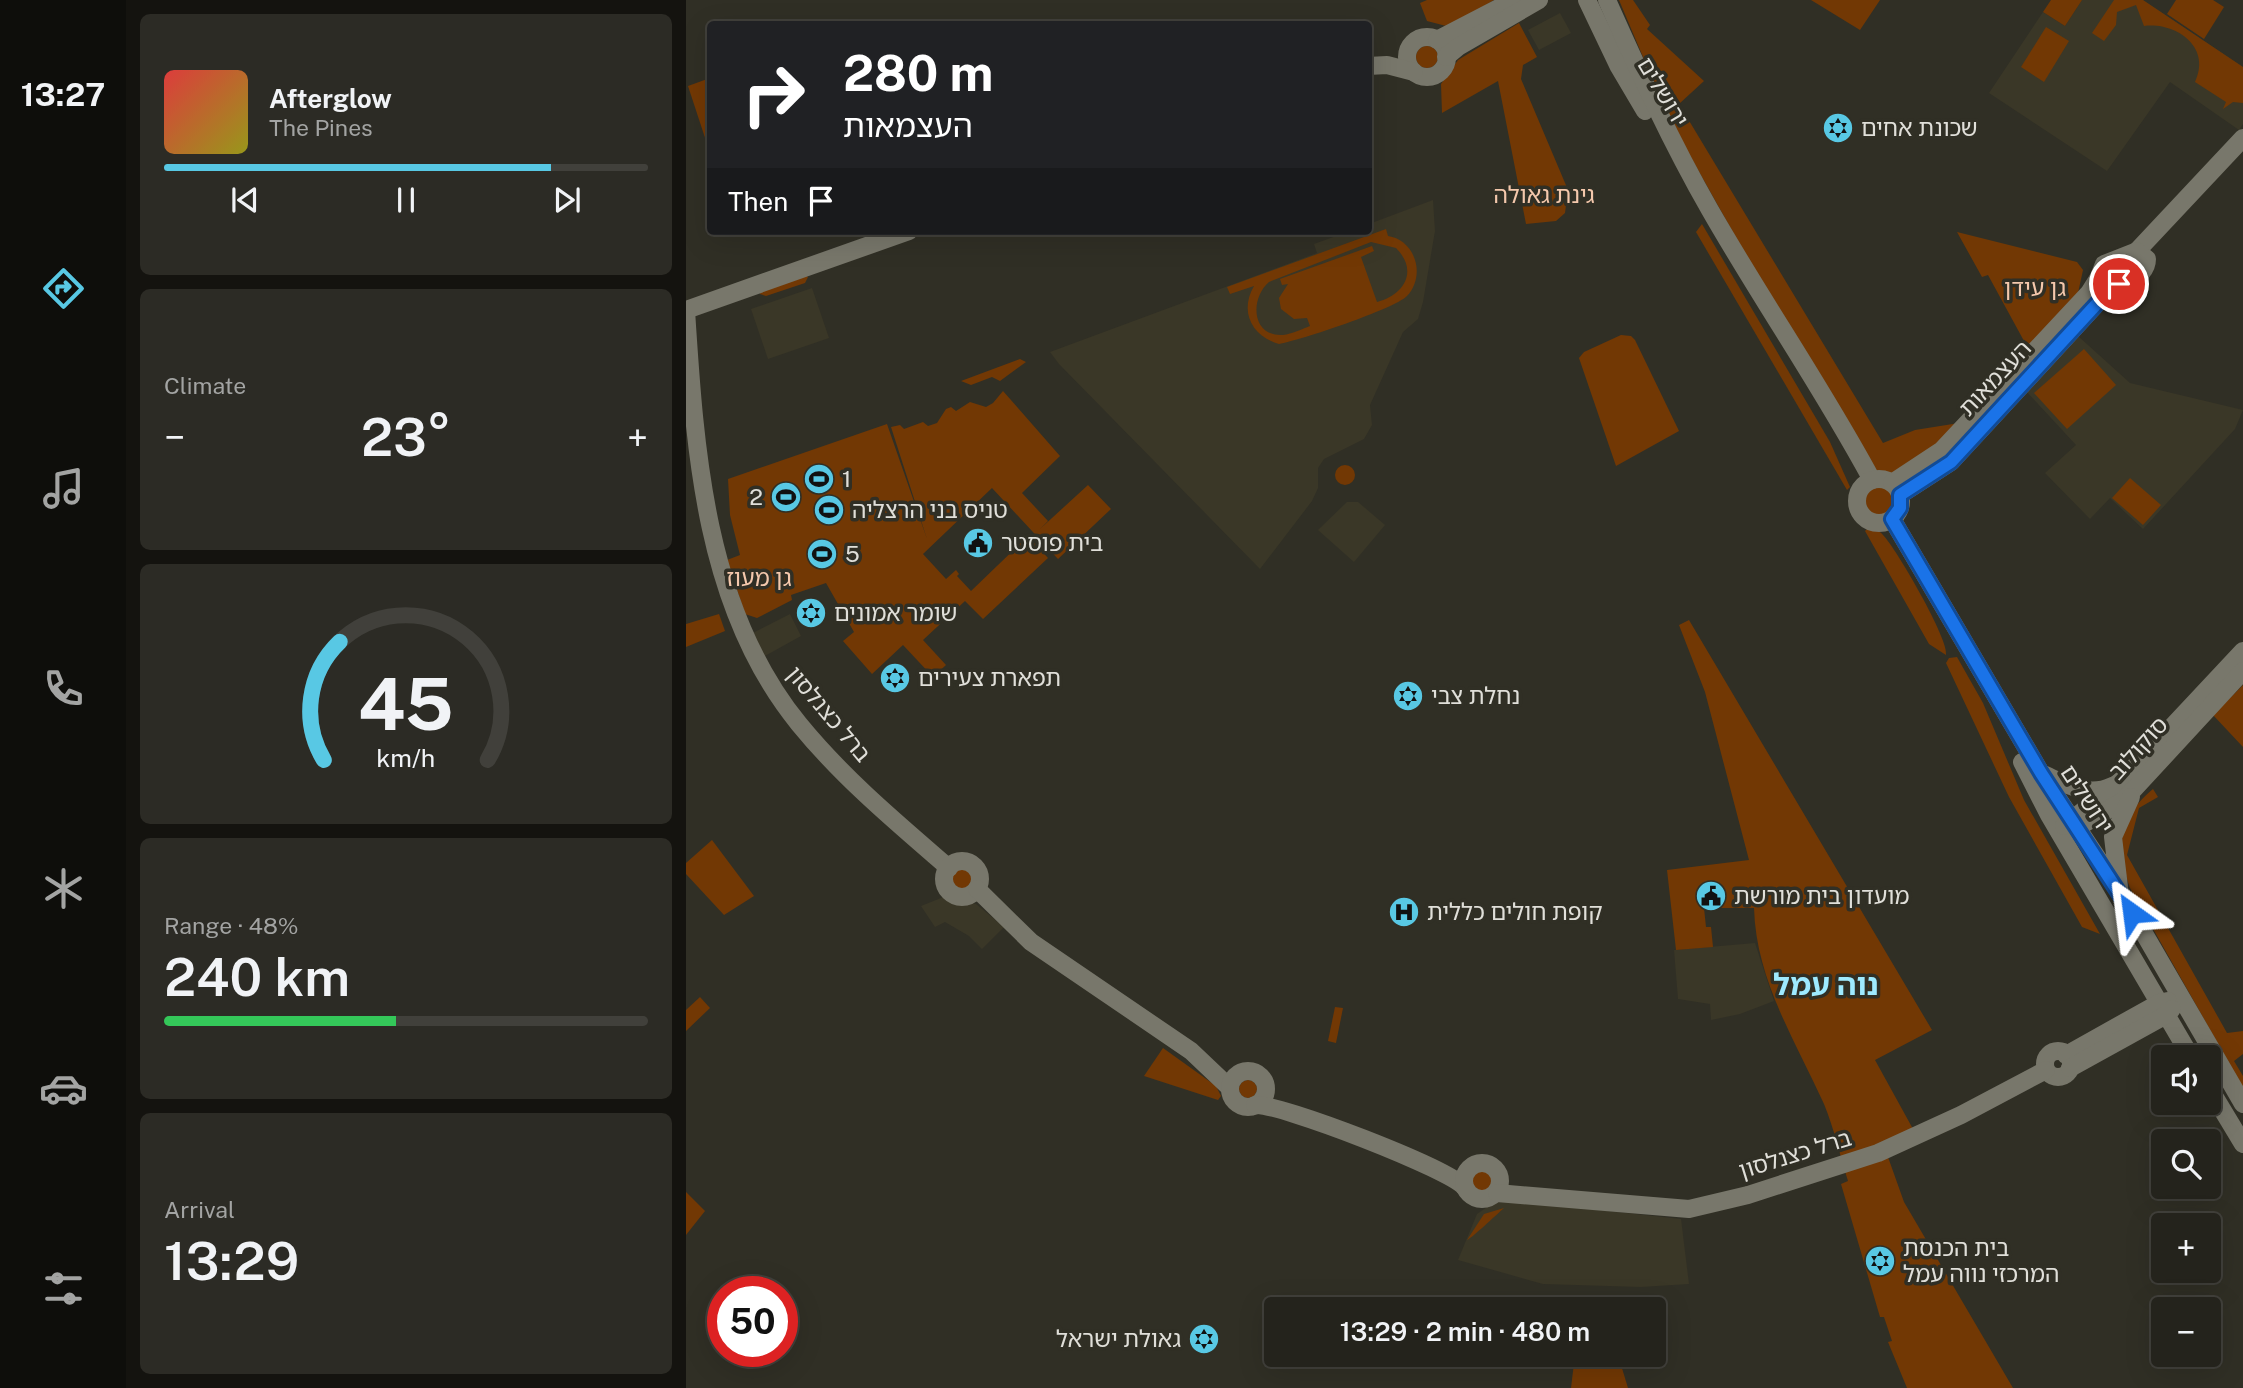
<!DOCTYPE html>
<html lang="en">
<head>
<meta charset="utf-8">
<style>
  body { margin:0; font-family:"Public Sans","Noto Sans Hebrew",sans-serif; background:#2c2b25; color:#f1f3f6; height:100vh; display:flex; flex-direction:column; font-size:26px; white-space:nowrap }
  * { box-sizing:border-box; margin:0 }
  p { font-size:23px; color:#a3a4a3 }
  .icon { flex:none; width:38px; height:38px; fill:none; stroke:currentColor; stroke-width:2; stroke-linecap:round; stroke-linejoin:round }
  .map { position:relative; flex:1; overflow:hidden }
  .sheet { display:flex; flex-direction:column; gap:14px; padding:14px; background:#14130f; width:560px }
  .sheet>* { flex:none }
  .guide { position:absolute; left:21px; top:21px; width:665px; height:214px; border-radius:7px; box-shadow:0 7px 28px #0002,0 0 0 2px #41403b; background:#202124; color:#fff; overflow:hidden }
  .buttons { position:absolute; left:1465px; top:1045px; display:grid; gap:14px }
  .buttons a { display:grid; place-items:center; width:70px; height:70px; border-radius:7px; background:#24231c; box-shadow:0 7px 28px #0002,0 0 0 2px #41403b; font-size:35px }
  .speed { position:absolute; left:21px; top:1276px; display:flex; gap:14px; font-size:35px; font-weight:700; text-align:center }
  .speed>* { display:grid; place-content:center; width:91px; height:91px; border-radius:50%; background:#24231c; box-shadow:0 7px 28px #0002,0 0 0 2px #41403b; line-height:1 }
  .speed .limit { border:10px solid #d22; background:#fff; color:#111 }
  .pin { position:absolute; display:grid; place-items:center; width:60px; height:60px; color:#fff; margin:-30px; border:4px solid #fff; border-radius:50%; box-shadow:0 2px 7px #0007 }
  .me { position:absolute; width:77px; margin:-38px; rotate:329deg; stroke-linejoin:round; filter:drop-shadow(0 0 5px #0008) }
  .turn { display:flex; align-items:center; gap:24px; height:147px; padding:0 21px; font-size:32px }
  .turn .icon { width:91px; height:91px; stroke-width:2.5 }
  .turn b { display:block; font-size:49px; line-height:60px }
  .then { display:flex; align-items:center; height:66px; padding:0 21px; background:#0003; gap:14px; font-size:26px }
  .big { font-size:52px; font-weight:600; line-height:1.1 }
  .sheet .widget { flex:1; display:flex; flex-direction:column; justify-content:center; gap:10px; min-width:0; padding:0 24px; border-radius:10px; background:#2c2b25 }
  .sheet .dial { align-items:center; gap:0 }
  .dial svg { height:182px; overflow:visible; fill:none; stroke:#41403b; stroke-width:7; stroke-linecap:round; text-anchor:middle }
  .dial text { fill:#f1f3f6; stroke:none }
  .song { display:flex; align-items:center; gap:21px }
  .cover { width:84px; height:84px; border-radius:10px; background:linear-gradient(135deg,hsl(0 70% 55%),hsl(60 70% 35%)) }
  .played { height:7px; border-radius:4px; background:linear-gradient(90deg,#58c8e4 80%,#41403b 80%) }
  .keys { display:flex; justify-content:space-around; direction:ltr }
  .heat { display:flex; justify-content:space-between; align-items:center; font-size:38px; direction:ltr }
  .charge { height:10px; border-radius:5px; background:linear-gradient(90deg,#34c759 48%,#41403b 0) }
  .trip { position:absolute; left:578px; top:1297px; width:402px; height:70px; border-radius:7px; background:#24231c; box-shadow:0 7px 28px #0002,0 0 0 2px #41403b; font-weight:600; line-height:70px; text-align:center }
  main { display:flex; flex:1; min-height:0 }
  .dock { display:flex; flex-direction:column; width:126px; justify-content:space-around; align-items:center; background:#0e0e0b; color:#a3a4a3 }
  .dock .icon { width:49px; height:49px }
  .dock .selected { color:#58c8e4 }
  .dock b { font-size:32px; color:#f1f3f6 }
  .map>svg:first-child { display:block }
  .built { fill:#3a3727 }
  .green { fill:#723804; fill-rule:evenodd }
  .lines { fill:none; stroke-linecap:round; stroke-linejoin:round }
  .secondary { stroke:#78776b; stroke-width:18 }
  .route-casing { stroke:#114b97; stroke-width:18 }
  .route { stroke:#1a73e8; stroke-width:12 }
  .labels { text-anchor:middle; stroke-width:7; stroke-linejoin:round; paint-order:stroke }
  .street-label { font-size:23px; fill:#e0dfd9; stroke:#302f25 }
  .poi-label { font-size:23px; fill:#e0dfd9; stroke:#302f25; text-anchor:start }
  .park-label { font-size:23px; fill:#f4c8ac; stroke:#302f25 }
  .district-label { font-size:30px; font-weight:bold; fill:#9eeaff; stroke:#302f25 }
</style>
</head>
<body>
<main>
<nav class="dock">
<b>13:27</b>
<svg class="icon selected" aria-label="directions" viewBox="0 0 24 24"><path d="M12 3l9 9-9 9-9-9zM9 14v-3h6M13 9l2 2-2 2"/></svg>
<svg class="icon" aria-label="music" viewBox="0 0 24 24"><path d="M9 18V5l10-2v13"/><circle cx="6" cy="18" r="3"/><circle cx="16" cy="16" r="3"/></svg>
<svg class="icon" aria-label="phone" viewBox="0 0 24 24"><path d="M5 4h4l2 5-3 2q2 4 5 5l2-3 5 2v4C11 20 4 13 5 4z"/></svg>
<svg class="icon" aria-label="climate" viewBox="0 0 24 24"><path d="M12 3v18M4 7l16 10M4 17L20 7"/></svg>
<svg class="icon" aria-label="car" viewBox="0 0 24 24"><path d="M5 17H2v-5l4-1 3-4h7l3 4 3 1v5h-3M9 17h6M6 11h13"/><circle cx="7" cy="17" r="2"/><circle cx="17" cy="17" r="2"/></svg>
<svg class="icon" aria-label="filters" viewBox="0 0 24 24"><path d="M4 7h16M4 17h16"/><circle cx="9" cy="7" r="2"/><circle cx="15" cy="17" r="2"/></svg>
</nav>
<section class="sheet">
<div class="widget">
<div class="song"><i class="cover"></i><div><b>Afterglow</b><p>The Pines</p></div></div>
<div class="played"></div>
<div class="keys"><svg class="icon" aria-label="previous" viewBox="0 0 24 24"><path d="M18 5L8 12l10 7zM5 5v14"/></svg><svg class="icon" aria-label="pause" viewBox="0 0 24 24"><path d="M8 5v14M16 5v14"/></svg><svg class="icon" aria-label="next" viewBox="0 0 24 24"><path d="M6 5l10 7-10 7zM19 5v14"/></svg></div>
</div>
<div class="widget"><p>Climate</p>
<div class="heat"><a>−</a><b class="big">23°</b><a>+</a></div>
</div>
<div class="widget dial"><svg viewBox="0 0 100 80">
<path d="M14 69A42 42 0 1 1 86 69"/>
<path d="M14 69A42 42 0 0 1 21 17" stroke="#58c8e4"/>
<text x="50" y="56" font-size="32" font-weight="700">45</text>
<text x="50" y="72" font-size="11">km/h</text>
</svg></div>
<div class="widget"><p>Range · 48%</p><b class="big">240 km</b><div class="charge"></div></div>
<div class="widget"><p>Arrival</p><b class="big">13:29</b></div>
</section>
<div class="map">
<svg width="1557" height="1388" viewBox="0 0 1557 1388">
  <rect width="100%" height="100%" fill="#302f25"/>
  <g class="built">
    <polygon points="1396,0 1457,0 1557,67 1557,124 1553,130 1484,82 1421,171 1303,93 1357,12 1379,26"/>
    <polygon points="874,13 885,33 853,50 842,30"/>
    <polygon points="747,200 749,231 737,302 732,319 717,332 684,405 686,425 678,439 638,459 632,468 632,488 626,501 574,569 373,364 364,352 631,253 628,244 664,231 682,231 683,224"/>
    <polygon points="126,288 143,338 82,359 65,309"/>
    <polygon points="1392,336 1444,383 1557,410 1549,429 1457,529 1424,498 1404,519 1359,473 1390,445 1340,391"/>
    <polygon points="661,502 672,502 699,525 668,562 632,530"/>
    <polygon points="104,614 115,636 77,657 65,634"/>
    <polygon points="260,896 290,904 318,927 296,949 283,936 259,922 249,927 235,906"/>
    <polygon points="1069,943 1088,1001 1054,1014 1025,1020 1024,1004 992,999 988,950"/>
    <polygon points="813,1199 995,1219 1003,1284 955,1287 857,1284 772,1260 791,1214"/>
  </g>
  <g class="green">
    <polygon points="741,0 808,0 764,27 741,21 734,3"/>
    <polygon points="933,0 947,0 964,25 961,29 1018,81 993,104 1197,443 1229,430 1273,423 1251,445 1200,477 1194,476 1076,284 1007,161 981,114"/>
    <polygon points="1125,0 1194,0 1174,30"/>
    <polygon points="1365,0 1396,0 1379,26 1357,12"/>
    <path d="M1428,0H1457L1557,67V103L1547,102L1537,109L1540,102L1509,82C1526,47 1490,22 1458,26L1450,5L1431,12L1430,25L1418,41L1406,33Z"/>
    <polygon points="1490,0 1527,0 1538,7 1518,39 1481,14"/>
    <polygon points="833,23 851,57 837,65 835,79 882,190 879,213 870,221 840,224 812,81 756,113 755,84 772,60"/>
    <polygon points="1360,27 1383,41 1358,82 1335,67"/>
    <circle cx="741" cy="57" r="11"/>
    <polygon points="24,78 24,153 2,86"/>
    <polygon points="1016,224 1144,442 1164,487 1161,490 1010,232"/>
    <path d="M700,229L702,236C715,238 725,247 729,260C733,272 730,287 721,296C708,309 615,340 593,344C566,336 553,312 568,286L544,294L541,287ZM685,242L710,248C733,271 718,295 691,302L675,257L688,251L686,246L594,279L596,285L602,284L593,298L595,309L608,319L621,318L624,326C616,329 606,334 597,335C565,337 564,298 583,282Z"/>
    <polygon points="1271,232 1391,262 1397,270 1392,293 1313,379 1338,341 1302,275 1296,277"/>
    <polygon points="119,275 122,277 119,283 80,296 74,294 74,291"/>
    <polygon points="935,335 945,336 949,340 993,431 930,466 893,358 898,352"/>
    <polygon points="1398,349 1430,385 1381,429 1348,393"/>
    <polygon points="334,359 340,362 314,381 306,377 285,385 275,381"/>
    <polygon points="317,391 374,456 336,493 362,521 354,529 402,485 425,509 372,559 306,488 237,554 260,579 270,570 273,574 271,576 285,591 342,536 362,558 297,619 279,601 237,640 260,665 247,677 217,645 186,674 157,641 168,632 140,583 105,595 106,600 71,618 59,614 41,560 54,555 44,515 42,479 201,424 241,539 205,427 214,425 218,429 237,422 242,426 251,423 260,409 265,407 270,411 284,402 300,407 307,403"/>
    <circle cx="659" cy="475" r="10"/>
    <polygon points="1444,478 1475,505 1457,525 1426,498"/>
    <circle cx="1193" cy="501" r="15"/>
    <path d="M1182,528C1188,529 1193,530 1197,535C1210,548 1264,641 1260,655L1243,644L1179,531Z"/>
    <polygon points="33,614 39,631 0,647 0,624"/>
    <path d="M1003,620L1246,1030L1189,1060L1227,1129L1197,1143L1218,1202L1327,1388H1221L1202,1342L1206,1341L1198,1317H1194L1155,1184L1162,1181C1154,1156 1148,1128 1138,1104C1109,1040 1070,980 1068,908H1018L1020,927H1025L1027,947L990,950L981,870L1063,860L1019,692L993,625Z"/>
    <polygon points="1271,657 1297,703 1338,800 1414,934 1396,927 1323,797 1260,663 1263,658"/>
    <polygon points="1557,685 1557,747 1527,715"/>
    <path d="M1467,789L1472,797L1453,808L1441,855L1541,1033L1557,1031V1054L1548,1061L1557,1076V1088L1444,888C1430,847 1431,819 1467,789Z"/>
    <polygon points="26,840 68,896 38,915 0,874 0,863"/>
    <circle cx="276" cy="879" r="10"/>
    <polygon points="14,997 24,1008 0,1031 0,1010"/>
    <polygon points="649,1007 657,1008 650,1043 642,1041"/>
    <polygon points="477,1048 530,1086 535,1096 532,1100 458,1076"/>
    <circle cx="562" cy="1089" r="9"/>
    <circle cx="797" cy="1182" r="11"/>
    <polygon points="0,1192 19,1211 0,1235"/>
    <path d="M818,1208C810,1215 786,1238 781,1240L798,1214Z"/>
    <polygon points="901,1298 914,1301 918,1309 894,1309"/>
    <polygon points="889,1355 932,1355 942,1388 885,1388"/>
  </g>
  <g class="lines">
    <g class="secondary">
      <polyline points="901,0 933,67 959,111"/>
      <path d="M921,0C953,72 985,142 1024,210C1076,301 1136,387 1186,480"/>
      <circle cx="741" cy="57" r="20"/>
      <polyline points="751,40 828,0"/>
      <polyline points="760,57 772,47 853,0"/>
      <polyline points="682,66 701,65 728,72"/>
      <path d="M223,231L0,310C9,452 19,609 113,724C157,778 211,823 263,868"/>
      <polyline points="1451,251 1557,138"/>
      <path d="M1451,251L1461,259C1461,280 1427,291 1413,277L1418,264Z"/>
      <circle cx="1193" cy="501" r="22"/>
      <polyline points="1206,483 1256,450 1403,293 1413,277"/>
      <polyline points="1214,495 1265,462 1418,296 1433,284"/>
      <polyline points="1206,519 1355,773 1434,892 1557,1104"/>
      <polyline points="1336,762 1363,815 1505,1057"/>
      <path d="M1355,773C1378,783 1401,798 1426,786"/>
      <polyline points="1378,826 1438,778 1557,651"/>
      <polyline points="1394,826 1437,801 1557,671"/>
      <circle cx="276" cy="879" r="18"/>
      <polyline points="1433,887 1427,837 1445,797"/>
      <polyline points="291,889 345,942 505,1051 544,1088"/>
      <circle cx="1372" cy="1064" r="13"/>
      <polyline points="1380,1055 1473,1003 1482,1001"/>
      <polyline points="1384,1068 1480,1015 1486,1009"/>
      <circle cx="562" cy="1089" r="18"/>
      <polyline points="1522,1086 1557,1144"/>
      <path d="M569,1105C593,1103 767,1170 779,1188"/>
      <circle cx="796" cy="1181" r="18"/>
      <polyline points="811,1193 1003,1209 1062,1195 1192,1153 1275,1115 1360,1070"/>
    </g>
  </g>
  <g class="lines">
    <g class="route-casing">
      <polyline id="route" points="1433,284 1418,296 1265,462 1214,495 1214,508 1206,519 1355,773 1446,913"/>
    </g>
    <use href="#route" class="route"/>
  </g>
  <defs>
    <g id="synagogue-disc" transform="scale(1.575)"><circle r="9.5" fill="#58c8e4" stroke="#302f25"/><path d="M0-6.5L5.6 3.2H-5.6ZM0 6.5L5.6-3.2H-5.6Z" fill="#111"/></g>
    <g id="stadium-disc" transform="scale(1.575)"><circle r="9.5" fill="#58c8e4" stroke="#302f25"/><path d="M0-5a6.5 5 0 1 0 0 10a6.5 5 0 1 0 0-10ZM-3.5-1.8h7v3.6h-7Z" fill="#111"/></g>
    <g id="civic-disc" transform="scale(1.575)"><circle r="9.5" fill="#58c8e4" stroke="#302f25"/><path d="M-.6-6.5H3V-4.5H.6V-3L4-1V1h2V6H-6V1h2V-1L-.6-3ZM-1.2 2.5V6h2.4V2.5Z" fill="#111"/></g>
    <g id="hospital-disc" transform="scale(1.575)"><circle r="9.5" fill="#58c8e4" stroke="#302f25"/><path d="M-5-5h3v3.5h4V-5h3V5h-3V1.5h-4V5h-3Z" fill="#111"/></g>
  </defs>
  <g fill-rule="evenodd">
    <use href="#synagogue-disc" x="1152" y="128"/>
    <use href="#stadium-disc" x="133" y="479"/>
    <use href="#stadium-disc" x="100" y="497"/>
    <use href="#stadium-disc" x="143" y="510"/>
    <use href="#civic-disc" x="292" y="543"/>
    <use href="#stadium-disc" x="136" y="554"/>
    <use href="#synagogue-disc" x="125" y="613"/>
    <use href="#synagogue-disc" x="209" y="678"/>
    <use href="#synagogue-disc" x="722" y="696"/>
    <use href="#civic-disc" x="1025" y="896"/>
    <use href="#hospital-disc" x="718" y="912"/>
    <use href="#synagogue-disc" x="1194" y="1261"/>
    <use href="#synagogue-disc" x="518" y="1339"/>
  </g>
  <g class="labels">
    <g class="street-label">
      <text transform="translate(977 92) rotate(59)" y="8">ירושלים</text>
      <text transform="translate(1309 378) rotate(-47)" y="8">העצמאות</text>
      <text transform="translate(143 714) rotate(50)" y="8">ברל כצנלסון</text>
      <text transform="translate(1452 748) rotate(-48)" y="8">סוקולוב</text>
      <text transform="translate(1401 799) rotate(57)" y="8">ירושלים</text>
      <text transform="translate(1109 1154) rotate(-17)" y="8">ברל כצנלסון</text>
    </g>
    <g class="poi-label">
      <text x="1175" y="136">שכונת אחים</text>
      <text x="156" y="487">1</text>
      <text x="77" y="505" text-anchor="end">2</text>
      <text x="166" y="518">טניס בני הרצליה</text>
      <text x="315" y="551">בית פוסטר</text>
      <text x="159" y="562">5</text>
      <text x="148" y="621">שומר אמונים</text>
      <text x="232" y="686">תפארת צעירים</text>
      <text x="745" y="704">נחלת צבי</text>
      <text x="1048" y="904">מועדון בית מורשת</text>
      <text x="741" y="920">קופת חולים כללית</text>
      <text x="1217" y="1256">בית הכנסת<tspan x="1217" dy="26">המרכזי נווה עמל</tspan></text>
      <text x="495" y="1347" text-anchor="end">גאולת ישראל</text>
    </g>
    <g class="park-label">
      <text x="858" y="203">גינת גאולה</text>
      <text x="1349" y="296">גן עידן</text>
      <text x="73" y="586">גן מעוז</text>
    </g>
    <g class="district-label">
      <text x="1140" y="995">נוה עמל</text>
    </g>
  </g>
</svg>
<div class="buttons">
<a><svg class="icon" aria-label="sound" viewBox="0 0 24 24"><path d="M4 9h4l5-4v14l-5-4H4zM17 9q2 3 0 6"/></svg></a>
<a><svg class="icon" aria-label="search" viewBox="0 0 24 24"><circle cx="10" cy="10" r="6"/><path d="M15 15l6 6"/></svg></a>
<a>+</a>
<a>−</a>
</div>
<div class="speed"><div class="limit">50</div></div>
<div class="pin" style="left:1433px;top:284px;background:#d93025"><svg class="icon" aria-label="arrive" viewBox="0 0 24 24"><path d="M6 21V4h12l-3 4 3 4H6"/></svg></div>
<svg class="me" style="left:1446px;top:913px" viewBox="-20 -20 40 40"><path d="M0-17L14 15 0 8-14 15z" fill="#1a73e8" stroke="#fff" stroke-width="4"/></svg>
<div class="trip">13:29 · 2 min · 480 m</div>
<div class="guide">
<div class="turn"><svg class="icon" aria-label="right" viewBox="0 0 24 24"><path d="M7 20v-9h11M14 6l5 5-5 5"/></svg><div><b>280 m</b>העצמאות</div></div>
<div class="then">Then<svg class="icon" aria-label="arrive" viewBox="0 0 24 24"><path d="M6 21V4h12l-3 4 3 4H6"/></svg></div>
</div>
</div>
</main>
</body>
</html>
